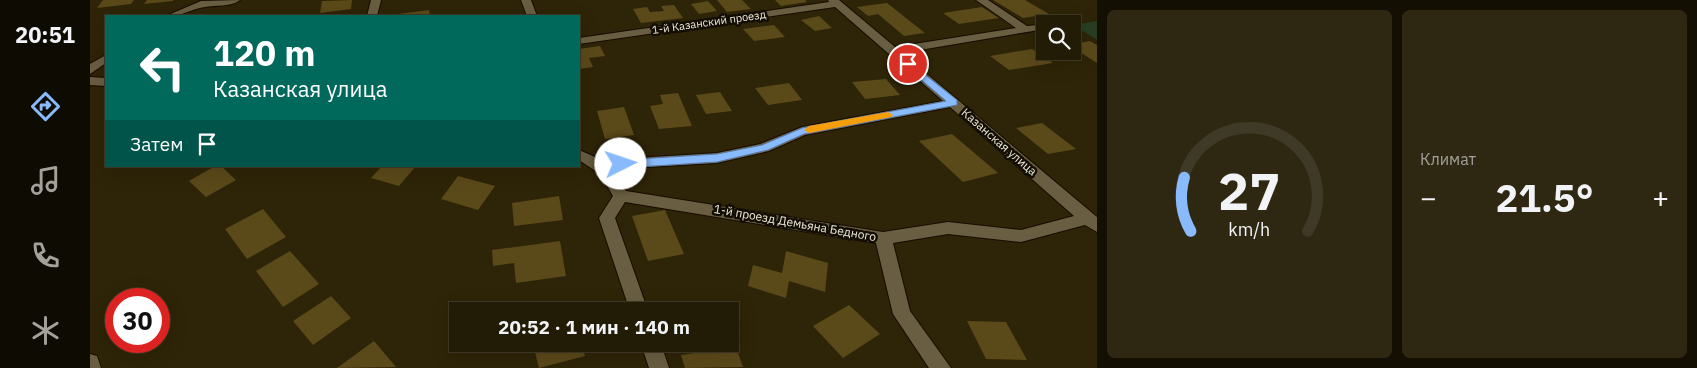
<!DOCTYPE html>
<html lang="ru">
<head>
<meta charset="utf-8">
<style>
  body { margin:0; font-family:"IBM Plex Sans",sans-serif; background:#2e2813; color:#f1f3f6; height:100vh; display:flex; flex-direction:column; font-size:19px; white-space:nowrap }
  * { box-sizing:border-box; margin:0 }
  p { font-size:16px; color:#a2a19a }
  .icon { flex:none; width:28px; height:28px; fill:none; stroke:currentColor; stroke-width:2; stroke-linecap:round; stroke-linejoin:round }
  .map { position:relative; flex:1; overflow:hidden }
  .side { display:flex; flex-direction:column; gap:10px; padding:10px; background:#130f03; width:600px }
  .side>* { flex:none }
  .hud { position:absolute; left:15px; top:15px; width:475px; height:152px; border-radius:0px; box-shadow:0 5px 20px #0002,0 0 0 1px #3f3927; background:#00695c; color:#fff; overflow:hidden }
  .controls { position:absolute; left:946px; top:15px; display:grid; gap:10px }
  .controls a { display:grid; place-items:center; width:45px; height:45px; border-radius:0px; background:#221b05; box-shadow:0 5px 20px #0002,0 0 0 1px #3f3927; font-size:25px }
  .speed { position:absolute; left:15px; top:288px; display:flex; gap:10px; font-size:25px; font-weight:700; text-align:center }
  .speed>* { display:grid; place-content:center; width:65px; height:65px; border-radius:50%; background:#221b05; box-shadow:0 5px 20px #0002,0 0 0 1px #3f3927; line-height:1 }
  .speed .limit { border:8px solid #d22; background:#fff; color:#111 }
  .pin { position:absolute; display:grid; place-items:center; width:42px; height:42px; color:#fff; margin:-21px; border:2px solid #fff; border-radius:50%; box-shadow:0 1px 5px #0007 }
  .me { position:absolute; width:55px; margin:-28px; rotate:86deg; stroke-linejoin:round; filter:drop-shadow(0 0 4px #0008) }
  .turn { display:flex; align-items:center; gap:18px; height:105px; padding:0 25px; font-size:22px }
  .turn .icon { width:65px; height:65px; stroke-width:2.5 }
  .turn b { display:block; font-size:35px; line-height:42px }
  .then { display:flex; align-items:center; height:48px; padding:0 25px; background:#0003; gap:10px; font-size:19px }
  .big { font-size:38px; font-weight:700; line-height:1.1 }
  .side .widget { flex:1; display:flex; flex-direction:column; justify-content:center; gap:8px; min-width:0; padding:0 18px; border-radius:8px; background:#2e2813 }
  .side .dial { align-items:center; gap:0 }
  .dial svg { height:130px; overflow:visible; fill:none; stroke:#3f3927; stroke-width:7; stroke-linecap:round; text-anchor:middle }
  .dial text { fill:#f1f3f6; stroke:none }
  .heat { display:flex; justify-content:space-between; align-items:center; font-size:28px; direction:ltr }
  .side .tiles { flex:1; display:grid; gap:10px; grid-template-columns:repeat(2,1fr) }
  .trip { position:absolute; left:359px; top:302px; width:290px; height:50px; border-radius:0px; background:#221b05; box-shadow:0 5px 20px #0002,0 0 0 1px #3f3927; font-weight:700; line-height:50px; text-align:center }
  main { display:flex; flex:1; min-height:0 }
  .dock { display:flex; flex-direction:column; width:90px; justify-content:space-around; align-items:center; background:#0e0b02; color:#a2a19a }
  .dock .icon { width:35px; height:35px }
  .dock .active { color:#89bafc }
  .dock b { font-size:22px; color:#f1f3f6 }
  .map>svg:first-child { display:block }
  .green { fill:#283d22 }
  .building { fill:#5a4919 }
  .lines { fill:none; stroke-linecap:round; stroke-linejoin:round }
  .street-casing { stroke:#160c00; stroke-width:2 }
  .street { fill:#695e41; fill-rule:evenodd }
  .route { fill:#89bafc; stroke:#5979a4 }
  .slow { fill:#f59e0b }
  .labels { text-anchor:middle; stroke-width:5; stroke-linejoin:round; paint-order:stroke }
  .far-street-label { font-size:11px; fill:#efe9d9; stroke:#120e04 }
  .street-label { font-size:12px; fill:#efe9d9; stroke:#120e04 }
</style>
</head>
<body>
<main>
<nav class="dock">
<b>20:51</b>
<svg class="icon active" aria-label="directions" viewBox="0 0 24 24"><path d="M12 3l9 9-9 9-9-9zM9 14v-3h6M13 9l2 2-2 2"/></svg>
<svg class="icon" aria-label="music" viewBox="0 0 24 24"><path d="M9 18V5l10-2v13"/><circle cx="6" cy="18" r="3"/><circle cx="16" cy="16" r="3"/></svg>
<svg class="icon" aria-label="phone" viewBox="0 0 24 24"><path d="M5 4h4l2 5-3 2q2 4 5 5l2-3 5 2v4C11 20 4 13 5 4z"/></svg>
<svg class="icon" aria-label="climate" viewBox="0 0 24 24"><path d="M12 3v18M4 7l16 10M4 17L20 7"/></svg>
</nav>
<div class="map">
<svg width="1007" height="368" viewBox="0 0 1007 368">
  <rect width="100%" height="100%" fill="#2e2407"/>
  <polygon class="green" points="1007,21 1007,40 983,25"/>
  <g class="building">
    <polygon points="13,0 44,0 41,4 7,8"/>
    <polygon points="57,0 83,0 83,1 54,4"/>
    <polygon points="262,0 261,9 230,13 232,1"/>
    <polygon points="627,0 652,0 661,9 637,12"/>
    <polygon points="685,0 715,0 717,2 691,6"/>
    <polygon points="903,0 935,0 959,14 933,18"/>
    <polygon points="618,1 627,11 609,14 601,4"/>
    <polygon points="797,3 835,33 814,36 788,14 778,16 767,7"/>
    <polygon points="584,5 593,18 551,23 543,9 557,7 560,12 574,11 571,6"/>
    <polygon points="892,7 909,18 869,24 853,13"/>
    <polygon points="339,10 340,16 308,16 308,14"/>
    <polygon points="729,16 742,28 725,31 711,20"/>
    <polygon points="684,25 695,37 664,41 653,29"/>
    <polygon points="1000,41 1007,45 1007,63 982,47 982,44"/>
    <polygon points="510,46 515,56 499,58 503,67 489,69 489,49"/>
    <polygon points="942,49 963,63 919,70 900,56"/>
    <polygon points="796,79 810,95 775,99 762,82"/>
    <polygon points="699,83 712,100 678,105 665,88"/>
    <polygon points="630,92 642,111 616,114 606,95"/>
    <polygon points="588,93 602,126 569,129 560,106 573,104 570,95"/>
    <polygon points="534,107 544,135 515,139 507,111"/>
    <polygon points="952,123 986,149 958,154 926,128"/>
    <polygon points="862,134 908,173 873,182 829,141"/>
    <polygon points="125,166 131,166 146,180 116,197 99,181"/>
    <polygon points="292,166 326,166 309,186 281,178"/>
    <polygon points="368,176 405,186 388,210 351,199"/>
    <polygon points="469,196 473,220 424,226 422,203"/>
    <polygon points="173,209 196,237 157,259 135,229"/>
    <polygon points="575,210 594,254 558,261 542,216"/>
    <polygon points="470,241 476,276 426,283 424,263 403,266 402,250"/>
    <polygon points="200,251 229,284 193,307 166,271"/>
    <polygon points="696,251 738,263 735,292 699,281 696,298 658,286 663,265 692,273"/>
    <polygon points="241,296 261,318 223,345 203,321"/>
    <polygon points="759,305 790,334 753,358 723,326"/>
    <polygon points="877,321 916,322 937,360 896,359"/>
    <polygon points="284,341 306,367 247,368"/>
    <polygon points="443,344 491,344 495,356 449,368"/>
    <polygon points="646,347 653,367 595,368 591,355"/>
  </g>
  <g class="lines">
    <g class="street-casing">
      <g id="street">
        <path d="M150,0C142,7 125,5 115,7C100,9 91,17 76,16L111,1Z"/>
        <polygon points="281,0 291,0 287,16 277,16"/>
        <polygon points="431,0 441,0 447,16 437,16"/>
        <path d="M738,0H749L805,47L926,28L886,0H898L937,26L959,24H955V29L812,53L1007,217V232L995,225L931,242L858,234L803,243L820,311L861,368H839L803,314L786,243L535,202L525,218L558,311H540L509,218L523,196L510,174L489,160V150L512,160L627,153L670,144L712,127L853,101L745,7L489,44V38L739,2ZM860,107L984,216L931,230L858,222L793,232L536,191L522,169L627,163L679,151L715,135Z"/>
        <polygon points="979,19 984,22 983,24 964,24"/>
        <polygon points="16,55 16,63 0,74 0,64"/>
        <polygon points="0,77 16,78 16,86 0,85"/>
        <polygon points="551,344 571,344 579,368 559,368"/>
        <polygon points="0,354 7,356 11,368 0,368"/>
      </g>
    </g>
    <use href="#street" class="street"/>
  </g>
  <polygon class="route" points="818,61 867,100 867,105 714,134 678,150 627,162 531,168 525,164 531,160 627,154 672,145 712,128 856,101 815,66 814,64"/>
  <polygon class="slow" points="798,112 803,115 801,117 719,133 714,130 719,126"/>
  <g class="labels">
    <g class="far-street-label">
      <text transform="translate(619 22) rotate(-8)" y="4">1-й Казанский проезд</text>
    </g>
    <g class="street-label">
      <text transform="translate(909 142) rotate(41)" y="4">Казанская улица</text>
      <text transform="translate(705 223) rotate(10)" y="4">1-й проезд Демьяна Бедного</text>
    </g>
  </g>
</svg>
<div class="controls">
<a><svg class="icon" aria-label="search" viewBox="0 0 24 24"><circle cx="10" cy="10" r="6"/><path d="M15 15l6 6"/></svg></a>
</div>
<div class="speed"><div class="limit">30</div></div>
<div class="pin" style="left:818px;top:64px;background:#d93025"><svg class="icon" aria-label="arrive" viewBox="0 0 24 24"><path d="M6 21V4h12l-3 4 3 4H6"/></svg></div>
<svg class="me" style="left:531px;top:164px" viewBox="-20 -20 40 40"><circle r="19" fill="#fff"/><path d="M0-13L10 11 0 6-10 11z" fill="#89bafc"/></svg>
<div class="trip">20:52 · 1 мин · 140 m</div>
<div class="hud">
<div class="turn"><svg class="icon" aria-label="left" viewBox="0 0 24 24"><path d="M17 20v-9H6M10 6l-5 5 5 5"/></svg><div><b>120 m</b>Казанская улица</div></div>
<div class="then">Затем<svg class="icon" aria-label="arrive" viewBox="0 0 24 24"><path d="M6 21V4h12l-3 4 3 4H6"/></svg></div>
</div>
</div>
<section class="side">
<div class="tiles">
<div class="widget dial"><svg viewBox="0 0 100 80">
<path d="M14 69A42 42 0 1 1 86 69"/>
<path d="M14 69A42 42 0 0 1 10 36" stroke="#89bafc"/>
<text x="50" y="56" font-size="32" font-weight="700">27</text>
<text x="50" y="72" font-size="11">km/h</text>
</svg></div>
<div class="widget"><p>Климат</p>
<div class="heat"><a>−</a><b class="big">21.5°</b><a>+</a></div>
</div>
</div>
</section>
</main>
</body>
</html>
